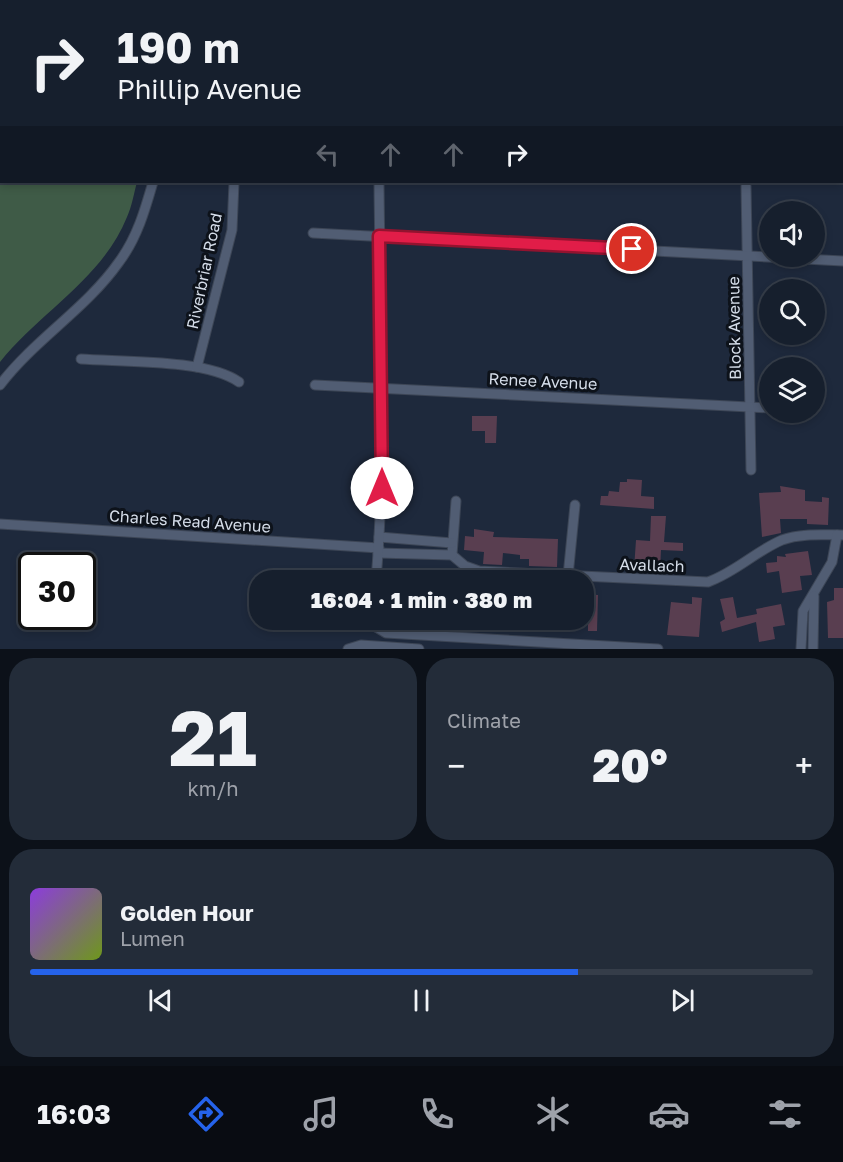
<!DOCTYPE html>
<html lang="en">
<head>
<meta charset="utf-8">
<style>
  body { margin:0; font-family:"Golos Text",sans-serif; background:#232c39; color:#f1f3f6; height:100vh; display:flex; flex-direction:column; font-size:22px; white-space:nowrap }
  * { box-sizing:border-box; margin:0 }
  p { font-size:20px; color:#9ea2aa }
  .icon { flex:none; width:33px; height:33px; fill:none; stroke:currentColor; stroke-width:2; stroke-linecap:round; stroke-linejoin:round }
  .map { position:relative; height:649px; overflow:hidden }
  .side { display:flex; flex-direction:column; gap:9px; padding:9px; background:#0c1119; flex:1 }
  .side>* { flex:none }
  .top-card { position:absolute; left:0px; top:0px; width:843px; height:183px; box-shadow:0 3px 9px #0003,0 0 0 2px #353d49; background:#161f2d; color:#f1f3f6; overflow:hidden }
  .controls { position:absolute; left:759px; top:201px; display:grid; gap:12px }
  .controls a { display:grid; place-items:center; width:66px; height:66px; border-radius:50%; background:#161f2d; box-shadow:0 3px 9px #0003,0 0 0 2px #353d49; font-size:30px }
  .speed { position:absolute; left:18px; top:552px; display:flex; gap:12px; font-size:30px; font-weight:700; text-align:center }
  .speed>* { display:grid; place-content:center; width:78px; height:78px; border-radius:50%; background:#161f2d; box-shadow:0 3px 9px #0003,0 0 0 2px #353d49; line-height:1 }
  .speed .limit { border:3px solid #111; border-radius:9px; background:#fff; color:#111 }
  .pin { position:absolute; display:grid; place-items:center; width:51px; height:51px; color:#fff; margin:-26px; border:3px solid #fff; border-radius:50%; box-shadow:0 2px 6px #0007 }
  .me { position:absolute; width:66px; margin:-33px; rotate:0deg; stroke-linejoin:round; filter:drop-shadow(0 0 4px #0008) }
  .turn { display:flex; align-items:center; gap:21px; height:126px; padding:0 18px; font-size:27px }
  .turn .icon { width:78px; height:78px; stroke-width:2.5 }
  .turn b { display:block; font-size:42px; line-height:51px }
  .lanes { display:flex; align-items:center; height:57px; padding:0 18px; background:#0003; justify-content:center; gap:30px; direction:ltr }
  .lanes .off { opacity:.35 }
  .big { font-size:45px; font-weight:800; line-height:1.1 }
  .side .card { flex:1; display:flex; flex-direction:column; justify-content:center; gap:9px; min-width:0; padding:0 21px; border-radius:24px; background:#232c39 }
  .side .dial { align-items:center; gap:0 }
  .dial b { font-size:78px; line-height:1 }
  .song { display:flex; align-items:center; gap:18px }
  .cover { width:72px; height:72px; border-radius:9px; background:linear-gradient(135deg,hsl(270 70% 55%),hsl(80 70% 35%)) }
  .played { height:6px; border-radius:3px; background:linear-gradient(90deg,#2563eb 70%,#353d49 70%) }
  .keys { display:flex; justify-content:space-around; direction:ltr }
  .heat { display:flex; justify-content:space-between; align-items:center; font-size:33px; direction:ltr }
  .side .tiles { flex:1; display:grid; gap:9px; grid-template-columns:1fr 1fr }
  .card:last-child { grid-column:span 2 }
  .trip { position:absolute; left:249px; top:570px; width:345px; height:60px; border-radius:24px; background:#161f2d; box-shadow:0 3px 9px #0003,0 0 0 2px #353d49; font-weight:800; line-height:60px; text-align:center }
  .dock { display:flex; height:96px; justify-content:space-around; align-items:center; background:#090c12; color:#9ea2aa }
  .dock .icon { width:42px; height:42px }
  .dock .current { color:#2563eb }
  .dock b { font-size:27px; color:#f1f3f6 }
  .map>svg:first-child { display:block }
  .forest { fill:#3f5b47 }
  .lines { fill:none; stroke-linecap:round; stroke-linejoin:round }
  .stream { stroke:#001c1f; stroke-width:3 }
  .building { fill:#593e50 }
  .minor-casing { stroke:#3d4656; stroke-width:11 }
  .minor { stroke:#515d73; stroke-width:9 }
  .route-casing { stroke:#92132f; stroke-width:15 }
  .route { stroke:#e11d48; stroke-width:10 }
  .labels { text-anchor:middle; stroke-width:6; stroke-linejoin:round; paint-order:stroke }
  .street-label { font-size:16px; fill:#d5dde9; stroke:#0d121a }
</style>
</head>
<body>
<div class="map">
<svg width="843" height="649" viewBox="0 0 843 649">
  <rect width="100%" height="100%" fill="#1e293c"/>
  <path class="forest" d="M0,113L2,182H137C134,193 132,206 127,217C102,279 40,312 0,362Z"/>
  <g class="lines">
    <polyline class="stream" points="842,92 843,92"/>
  </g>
  <g class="building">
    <polygon points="472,416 497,416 496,443 485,443 485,431 472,431"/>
    <polygon points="627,479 642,480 641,496 654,497 654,509 600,505 601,496 608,496 609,491 619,492 620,482 627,482"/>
    <polygon points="780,486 805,490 805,501 822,502 822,497 829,498 828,525 807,524 807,519 780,519 781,533 762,537 759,493 781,492"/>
    <polygon points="651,516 666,516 664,542 683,543 683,551 661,550 660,571 634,569 636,540 650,541"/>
    <polygon points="474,529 494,532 493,537 558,539 557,567 529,566 529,559 520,559 520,555 503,553 502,565 483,564 484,552 464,550 465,536 474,537"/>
    <polygon points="808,551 812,575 800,576 802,590 782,593 779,571 767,573 766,563 777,562 777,556 786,557 785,554"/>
    <polygon points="834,588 843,588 843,638 828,638 827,602 834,600"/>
    <polygon points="584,594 598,595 597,631 588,631 588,625 584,625"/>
    <polygon points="692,597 702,598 699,637 667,635 671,602 692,604"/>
    <polygon points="733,597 737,618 757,614 756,609 781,604 785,625 773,627 775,639 759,642 756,622 722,632 720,622 725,619 720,599"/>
  </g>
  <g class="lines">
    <g class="minor-casing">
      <g id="minor">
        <polyline points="164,2 164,0"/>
        <polyline points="746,186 751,470"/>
        <polyline points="313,233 843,261"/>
        <path d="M81,359C122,362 207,359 239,382"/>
        <polyline points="197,367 232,230 234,182"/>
        <path d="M0,385C35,339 86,309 119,262C137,238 145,210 153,182"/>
        <polyline points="315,385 770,408"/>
        <path d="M456,501L452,555L465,566L479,571L708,582C736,572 756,551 782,540C801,533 823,535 843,535"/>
        <polyline points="0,524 379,548"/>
        <polyline points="379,537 452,543"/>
        <polyline points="378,553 452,555"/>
        <polyline points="568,576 575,505"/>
        <path d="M376,580C387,448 380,315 379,182"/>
        <polyline points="374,620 376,627 386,633 658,649"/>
        <polyline points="348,649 361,645 419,649"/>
        <polyline points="801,649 803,611 832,562 837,535"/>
        <polyline points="813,649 814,596"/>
      </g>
    </g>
    <use href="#minor" class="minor"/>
  </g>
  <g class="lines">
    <g class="route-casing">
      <polyline id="route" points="382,488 379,236 632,249"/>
    </g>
    <use href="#route" class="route"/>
  </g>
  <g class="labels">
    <g class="street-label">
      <text transform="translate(204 271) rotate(-78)" y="6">Riverbriar Road</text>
      <text transform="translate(734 328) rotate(-91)" y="6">Block Avenue</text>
      <text transform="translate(543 381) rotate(3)" y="6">Renee Avenue</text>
      <text transform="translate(190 521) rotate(4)" y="6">Charles Read Avenue</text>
      <text transform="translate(652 565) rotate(2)" y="6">Avallach</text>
    </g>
  </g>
</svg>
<div class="controls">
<a><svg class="icon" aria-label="sound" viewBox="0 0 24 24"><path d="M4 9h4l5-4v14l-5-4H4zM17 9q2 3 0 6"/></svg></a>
<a><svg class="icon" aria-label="search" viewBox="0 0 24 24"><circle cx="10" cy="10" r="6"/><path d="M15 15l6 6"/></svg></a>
<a><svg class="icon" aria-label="layers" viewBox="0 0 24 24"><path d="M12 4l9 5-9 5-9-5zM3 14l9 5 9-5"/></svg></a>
</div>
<div class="speed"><div class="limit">30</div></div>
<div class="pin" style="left:632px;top:249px;background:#d93025"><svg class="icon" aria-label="arrive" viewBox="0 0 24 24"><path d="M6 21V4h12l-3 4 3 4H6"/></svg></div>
<svg class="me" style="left:382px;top:488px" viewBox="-20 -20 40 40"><circle r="19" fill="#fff"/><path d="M0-13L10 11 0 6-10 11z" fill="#e11d48"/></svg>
<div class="trip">16:04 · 1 min · 380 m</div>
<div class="top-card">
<div class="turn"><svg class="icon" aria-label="right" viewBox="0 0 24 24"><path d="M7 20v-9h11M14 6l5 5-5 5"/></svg><div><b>190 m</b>Phillip Avenue</div></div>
<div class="lanes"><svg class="icon off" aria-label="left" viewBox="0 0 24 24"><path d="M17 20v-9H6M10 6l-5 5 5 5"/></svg><svg class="icon off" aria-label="ahead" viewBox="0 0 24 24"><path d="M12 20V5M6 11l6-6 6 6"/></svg><svg class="icon off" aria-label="ahead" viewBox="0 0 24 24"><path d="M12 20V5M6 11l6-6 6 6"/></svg><svg class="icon" aria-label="right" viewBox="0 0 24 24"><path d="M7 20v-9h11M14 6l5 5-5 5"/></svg></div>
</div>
</div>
<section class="side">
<div class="tiles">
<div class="card dial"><b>21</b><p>km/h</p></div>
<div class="card"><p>Climate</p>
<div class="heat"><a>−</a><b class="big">20°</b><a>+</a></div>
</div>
<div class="card">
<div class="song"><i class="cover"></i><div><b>Golden Hour</b><p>Lumen</p></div></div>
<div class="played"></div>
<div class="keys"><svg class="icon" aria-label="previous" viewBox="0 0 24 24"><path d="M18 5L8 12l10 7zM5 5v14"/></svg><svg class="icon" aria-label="pause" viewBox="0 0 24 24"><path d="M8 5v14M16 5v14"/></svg><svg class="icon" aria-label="next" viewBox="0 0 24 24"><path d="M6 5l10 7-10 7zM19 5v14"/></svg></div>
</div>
</div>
</section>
<nav class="dock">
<b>16:03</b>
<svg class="icon current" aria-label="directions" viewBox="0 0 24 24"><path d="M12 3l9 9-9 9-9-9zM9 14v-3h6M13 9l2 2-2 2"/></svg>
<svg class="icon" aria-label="music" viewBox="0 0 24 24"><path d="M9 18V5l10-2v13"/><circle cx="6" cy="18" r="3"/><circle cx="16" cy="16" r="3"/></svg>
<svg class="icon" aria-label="phone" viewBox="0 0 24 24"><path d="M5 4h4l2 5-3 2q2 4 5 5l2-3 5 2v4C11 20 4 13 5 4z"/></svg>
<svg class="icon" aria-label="climate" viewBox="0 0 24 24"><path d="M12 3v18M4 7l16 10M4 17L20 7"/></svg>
<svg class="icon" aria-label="car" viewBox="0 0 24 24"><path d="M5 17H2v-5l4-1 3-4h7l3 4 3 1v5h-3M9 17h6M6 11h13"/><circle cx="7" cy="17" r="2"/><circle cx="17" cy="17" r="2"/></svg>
<svg class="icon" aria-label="filters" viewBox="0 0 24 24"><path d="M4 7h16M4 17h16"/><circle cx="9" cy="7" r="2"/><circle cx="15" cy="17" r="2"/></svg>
</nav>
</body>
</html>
